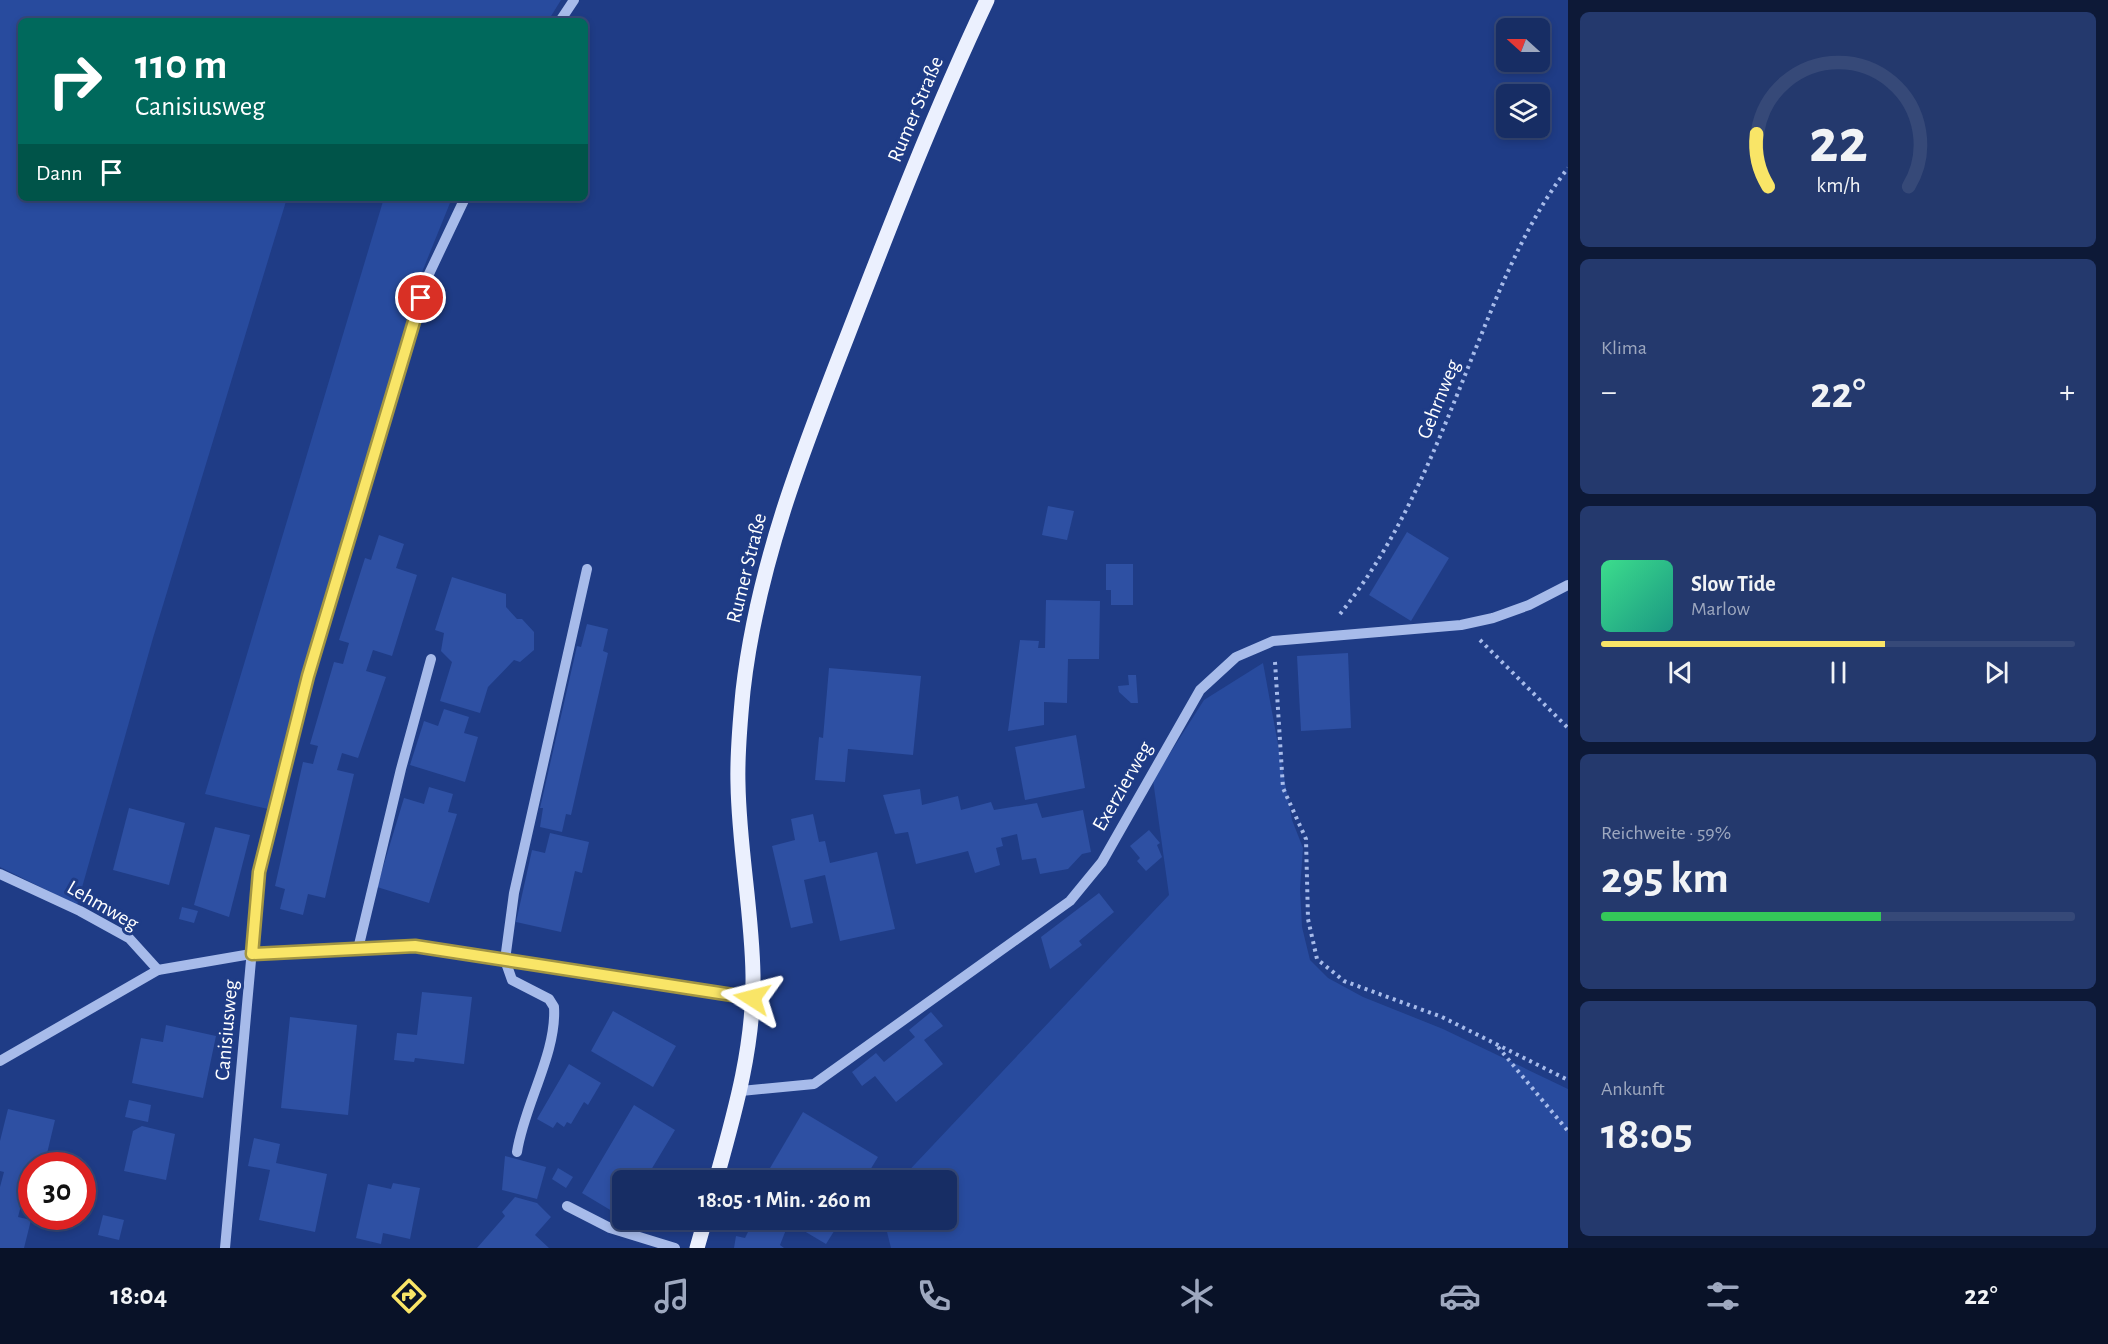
<!DOCTYPE html>
<html lang="de">
<head>
<meta charset="utf-8">
<style>
  body { margin:0; font-family:"Alegreya Sans",sans-serif; background:#24396d; color:#f1f3f6; height:100vh; display:flex; flex-direction:column; font-size:22px; white-space:nowrap }
  * { box-sizing:border-box; margin:0 }
  p { font-size:20px; color:#9ea8bf }
  .icon { flex:none; width:33px; height:33px; fill:none; stroke:currentColor; stroke-width:2; stroke-linecap:round; stroke-linejoin:round }
  .map { position:relative; flex:1; overflow:hidden }
  .sheet { display:flex; flex-direction:column; gap:12px; padding:12px; background:#0d1937; width:540px }
  .sheet>* { flex:none }
  .guide { position:absolute; left:18px; top:18px; width:570px; height:183px; border-radius:9px; box-shadow:0 3px 9px #0003,0 0 0 2px #364978; background:#00695c; color:#fff; overflow:hidden }
  .needle { width:39px; rotate:291deg }
  .buttons { position:absolute; left:1496px; top:18px; display:grid; gap:12px }
  .buttons a { display:grid; place-items:center; width:54px; height:54px; border-radius:9px; background:#172d64; box-shadow:0 3px 9px #0003,0 0 0 2px #364978; font-size:30px }
  .speed { position:absolute; left:18px; top:1152px; display:flex; gap:12px; font-size:30px; font-weight:700; text-align:center }
  .speed>* { display:grid; place-content:center; width:78px; height:78px; border-radius:50%; background:#172d64; box-shadow:0 3px 9px #0003,0 0 0 2px #364978; line-height:1 }
  .speed .limit { border:9px solid #d22; background:#fff; color:#111 }
  .pin { position:absolute; display:grid; place-items:center; width:51px; height:51px; color:#fff; margin:-26px; border:3px solid #fff; border-radius:50%; box-shadow:0 2px 6px #0007 }
  .me { position:absolute; width:66px; margin:-33px; rotate:279deg; stroke-linejoin:round; filter:drop-shadow(0 0 4px #0008) }
  .turn { display:flex; align-items:center; gap:21px; height:126px; padding:0 18px; font-size:27px }
  .turn .icon { width:78px; height:78px; stroke-width:2.5 }
  .turn b { display:block; font-size:42px; line-height:51px }
  .then { display:flex; align-items:center; height:57px; padding:0 18px; background:#0003; gap:12px; font-size:22px }
  .big { font-size:45px; font-weight:700; line-height:1.1 }
  .sheet .card { flex:1; display:flex; flex-direction:column; justify-content:center; gap:9px; min-width:0; padding:0 21px; border-radius:9px; background:#24396d }
  .sheet .dial { align-items:center; gap:0 }
  .dial svg { height:156px; overflow:visible; fill:none; stroke:#364978; stroke-width:7; stroke-linecap:round; text-anchor:middle }
  .dial text { fill:#f1f3f6; stroke:none }
  .song { display:flex; align-items:center; gap:18px }
  .cover { width:72px; height:72px; border-radius:9px; background:linear-gradient(135deg,hsl(150 70% 55%),hsl(170 70% 35%)) }
  .played { height:6px; border-radius:3px; background:linear-gradient(90deg,#f9e567 60%,#364978 60%) }
  .keys { display:flex; justify-content:space-around; direction:ltr }
  .heat { display:flex; justify-content:space-between; align-items:center; font-size:33px; direction:ltr }
  .charge { height:9px; border-radius:4px; background:linear-gradient(90deg,#34c759 59%,#364978 0) }
  .trip { position:absolute; left:612px; top:1170px; width:345px; height:60px; border-radius:9px; background:#172d64; box-shadow:0 3px 9px #0003,0 0 0 2px #364978; font-weight:700; line-height:60px; text-align:center }
  .dock { display:flex; height:96px; justify-content:space-around; align-items:center; background:#091228; color:#9ea8bf }
  .dock .icon { width:42px; height:42px }
  .dock .active { color:#f9e567 }
  .dock b { font-size:27px; color:#f1f3f6 }
  main { display:flex; flex:1; min-height:0 }
  .map>svg:first-child { display:block }
  .green { fill:#284b9e }
  .building { fill:#2e50a3 }
  .lines { fill:none; stroke-linecap:round; stroke-linejoin:round }
  .path { stroke:#a7bbea; stroke-width:4; stroke-dasharray:3 4.5; stroke-linecap:butt }
  .minor { stroke:#a7bbea; stroke-width:10 }
  .major { stroke:#ebf0fe; stroke-width:15 }
  .route-casing { stroke:#a29543; stroke-width:15 }
  .route { stroke:#f9e567; stroke-width:10 }
  .labels { text-anchor:middle; stroke-width:6; stroke-linejoin:round; paint-order:stroke }
  .street-label { font-size:21px; fill:#fff; stroke:#1f3c86 }
</style>
</head>
<body>
<main>
<div class="map">
<svg width="1568" height="1248" viewBox="0 0 1568 1248">
  <rect width="100%" height="100%" fill="#1f3c86"/>
  <g class="green">
    <polygon points="0,0 561,0 548,21 21,21 21,198 287,198 153,638 77,905 0,867"/>
    <polygon points="384,198 452,198 418,282 268,809 205,794"/>
    <polygon points="1263,663 1292,820 1303,848 1300,889 1302,927 1310,960 1328,978 1363,997 1443,1029 1568,1089 1568,1248 891,1248 884,1220 946,1220 946,1180 900,1180 1169,895 1153,780 1204,700"/>
  </g>
  <g class="building">
    <polygon points="1048,506 1074,511 1067,540 1042,535"/>
    <polygon points="1407,532 1449,558 1411,621 1369,595"/>
    <polygon points="379,535 404,544 396,568 417,575 392,656 373,650 366,671 386,677 358,758 342,753 337,770 354,774 325,898 308,894 303,915 280,909 285,889 275,886 303,762 313,764 318,746 310,744 334,662 343,664 349,643 339,640 365,558 371,560"/>
    <polygon points="1106,564 1133,564 1133,605 1111,605 1111,590 1106,590"/>
    <polygon points="452,577 506,594 506,607 517,619 522,619 534,632 534,650 520,662 514,660 488,687 480,713 440,701 452,662 441,651 444,633 435,630"/>
    <polygon points="1046,600 1100,601 1099,659 1068,659 1067,703 1044,702 1044,725 1008,731 1020,640 1039,641 1038,648 1045,648"/>
    <polygon points="587,624 608,629 603,651 608,653 571,815 566,814 562,832 540,827 543,808 540,808 577,646 581,647"/>
    <polygon points="1348,653 1351,728 1301,731 1297,656"/>
    <polygon points="829,668 921,676 913,755 848,749 845,782 815,780 819,737 823,738"/>
    <polygon points="1128,675 1136,675 1138,703 1131,703 1119,692 1118,686 1129,685"/>
    <polygon points="444,709 469,717 464,733 478,737 465,782 410,765 424,721 438,726"/>
    <polygon points="1076,735 1085,788 1025,800 1015,747"/>
    <polygon points="429,787 453,794 448,812 457,814 429,903 377,887 404,798 424,804"/>
    <polygon points="920,789 922,805 958,796 961,810 991,802 994,810 1037,803 1042,818 1083,810 1091,852 1082,854 1068,869 1040,874 1036,858 1022,860 1017,834 1001,838 1003,846 996,848 1000,865 975,873 968,851 916,864 908,832 895,834 883,795"/>
    <polygon points="129,808 185,823 169,885 113,870"/>
    <polygon points="813,814 819,842 825,841 830,863 877,852 895,929 840,941 825,875 804,880 813,923 791,928 772,846 795,840 791,819"/>
    <polygon points="215,827 250,835 229,917 194,905"/>
    <polygon points="1149,830 1160,843 1157,845 1162,857 1146,871 1137,861 1140,858 1130,846"/>
    <polygon points="550,833 589,842 582,873 575,871 561,932 516,922 532,850 545,853"/>
    <polygon points="1099,893 1114,912 1079,941 1082,945 1050,969 1041,937"/>
    <polygon points="182,907 198,911 194,923 179,919"/>
    <polygon points="422,992 472,997 464,1064 415,1058 414,1062 394,1060 397,1033 417,1035"/>
    <polygon points="613,1011 676,1046 653,1087 591,1051"/>
    <polygon points="931,1012 943,1026 924,1040 943,1064 896,1102 875,1076 862,1086 852,1072 876,1053 884,1062 915,1037 909,1030"/>
    <polygon points="290,1017 357,1025 348,1115 281,1108"/>
    <polygon points="166,1025 216,1036 203,1098 132,1083 141,1038 163,1042"/>
    <polygon points="569,1064 601,1083 588,1105 584,1102 571,1124 567,1122 564,1127 557,1122 553,1128 537,1119"/>
    <polygon points="129,1100 151,1105 148,1122 125,1117"/>
    <polygon points="634,1105 675,1130 645,1180 622,1180 622,1217 582,1193"/>
    <polygon points="8,1109 55,1120 44,1166 32,1166 32,1179 28,1178 18,1217 31,1220 24,1248 0,1248 0,1187 4,1172 0,1171 0,1141"/>
    <polygon points="803,1112 878,1157 864,1180 763,1180"/>
    <polygon points="142,1126 175,1134 166,1180 124,1171 133,1131"/>
    <polygon points="254,1138 280,1144 276,1163 327,1174 315,1232 259,1220 270,1170 248,1166"/>
    <polygon points="505,1156 546,1167 537,1199 502,1190"/>
    <polygon points="558,1168 573,1177 566,1188 552,1179"/>
    <polygon points="393,1183 420,1188 410,1239 383,1233 381,1244 356,1238 368,1184 391,1189"/>
    <polygon points="515,1197 537,1203 551,1217 535,1235 549,1248 477,1248 505,1216 502,1212"/>
    <polygon points="103,1215 124,1220 119,1240 98,1235"/>
    <polygon points="642,1220 660,1220 661,1227 642,1227"/>
    <polygon points="754,1220 841,1220 826,1244 789,1222 780,1245 784,1248 734,1248 736,1236 745,1238"/>
  </g>
  <g class="lines">
    <g class="path">
      <path d="M1340,614C1407,531 1442,431 1482,333C1505,276 1530,217 1568,168"/>
      <polyline points="1480,640 1568,728"/>
      <polyline points="1275,662 1283,788 1306,839 1308,919 1317,959 1344,981 1442,1017 1568,1080"/>
      <polyline points="1498,1047 1568,1131"/>
    </g>
    <g class="minor">
      <polyline points="560,21 574,0"/>
      <polyline points="0,874 80,911 129,938 158,970 251,954 415,946 752,998"/>
      <polyline points="358,949 401,769 431,659"/>
      <polyline points="0,1061 158,970"/>
      <polyline points="741,1091 814,1084 1070,901 1102,862 1200,690 1236,657 1273,641 1461,625 1493,618 1529,605 1568,585"/>
      <path d="M517,1152C524,1105 557,1053 554,1007L549,999L512,980L505,960L514,893L587,569"/>
      <polyline points="567,1206 610,1228 675,1248"/>
      <polyline points="225,1248 259,872 308,676 428,276 465,198"/>
    </g>
    <g class="major">
      <path d="M716,1180C735,1112 754,1046 753,975C752,911 739,848 738,784C737,753 740,722 743,691C757,567 802,452 847,337C891,223 935,110 987,0"/>
      <polyline points="697,1248 705,1220"/>
    </g>
  </g>
  <g class="lines">
    <g class="route-casing">
      <polyline id="route" points="421,298 308,676 259,872 252,954 415,946 752,998"/>
    </g>
    <use href="#route" class="route"/>
  </g>
  <g class="labels">
    <g class="street-label">
      <text transform="translate(915 109) rotate(-67)" y="7">Rumer Straße</text>
      <text transform="translate(1438 399) rotate(-68)" y="7">Gehrnweg</text>
      <text transform="translate(746 568) rotate(-76)" y="7">Rumer Straße</text>
      <text transform="translate(1122 786) rotate(-60)" y="7">Exerzierweg</text>
      <text transform="translate(103 905) rotate(30)" y="7">Lehmweg</text>
      <text transform="translate(226 1030) rotate(-85)" y="7">Canisiusweg</text>
    </g>
  </g>
</svg>
<div class="buttons">
<a><svg class="needle" viewBox="-14 -14 28 28"><path d="M0-13l5 13h-10z" fill="#e53935"/><path d="M0 13l5-13h-10z" fill="#9ea8bf"/></svg></a>
<a><svg class="icon" aria-label="layers" viewBox="0 0 24 24"><path d="M12 4l9 5-9 5-9-5zM3 14l9 5 9-5"/></svg></a>
</div>
<div class="speed"><div class="limit">30</div></div>
<div class="pin" style="left:421px;top:298px;background:#d93025"><svg class="icon" aria-label="arrive" viewBox="0 0 24 24"><path d="M6 21V4h12l-3 4 3 4H6"/></svg></div>
<svg class="me" style="left:752px;top:998px" viewBox="-20 -20 40 40"><path d="M0-17L14 15 0 8-14 15z" fill="#f9e567" stroke="#fff" stroke-width="4"/></svg>
<div class="trip">18:05 · 1 Min. · 260 m</div>
<div class="guide">
<div class="turn"><svg class="icon" aria-label="right" viewBox="0 0 24 24"><path d="M7 20v-9h11M14 6l5 5-5 5"/></svg><div><b>110 m</b>Canisiusweg</div></div>
<div class="then">Dann<svg class="icon" aria-label="arrive" viewBox="0 0 24 24"><path d="M6 21V4h12l-3 4 3 4H6"/></svg></div>
</div>
</div>
<section class="sheet">
<div class="card dial"><svg viewBox="0 0 100 80">
<path d="M14 69A42 42 0 1 1 86 69"/>
<path d="M14 69A42 42 0 0 1 8 42" stroke="#f9e567"/>
<text x="50" y="56" font-size="32" font-weight="700">22</text>
<text x="50" y="72" font-size="11">km/h</text>
</svg></div>
<div class="card"><p>Klima</p>
<div class="heat"><a>−</a><b class="big">22°</b><a>+</a></div>
</div>
<div class="card">
<div class="song"><i class="cover"></i><div><b>Slow Tide</b><p>Marlow</p></div></div>
<div class="played"></div>
<div class="keys"><svg class="icon" aria-label="previous" viewBox="0 0 24 24"><path d="M18 5L8 12l10 7zM5 5v14"/></svg><svg class="icon" aria-label="pause" viewBox="0 0 24 24"><path d="M8 5v14M16 5v14"/></svg><svg class="icon" aria-label="next" viewBox="0 0 24 24"><path d="M6 5l10 7-10 7zM19 5v14"/></svg></div>
</div>
<div class="card"><p>Reichweite · 59%</p><b class="big">295 km</b><div class="charge"></div></div>
<div class="card"><p>Ankunft</p><b class="big">18:05</b></div>
</section>
</main>
<nav class="dock">
<b>18:04</b>
<svg class="icon active" aria-label="directions" viewBox="0 0 24 24"><path d="M12 3l9 9-9 9-9-9zM9 14v-3h6M13 9l2 2-2 2"/></svg>
<svg class="icon" aria-label="music" viewBox="0 0 24 24"><path d="M9 18V5l10-2v13"/><circle cx="6" cy="18" r="3"/><circle cx="16" cy="16" r="3"/></svg>
<svg class="icon" aria-label="phone" viewBox="0 0 24 24"><path d="M5 4h4l2 5-3 2q2 4 5 5l2-3 5 2v4C11 20 4 13 5 4z"/></svg>
<svg class="icon" aria-label="climate" viewBox="0 0 24 24"><path d="M12 3v18M4 7l16 10M4 17L20 7"/></svg>
<svg class="icon" aria-label="car" viewBox="0 0 24 24"><path d="M5 17H2v-5l4-1 3-4h7l3 4 3 1v5h-3M9 17h6M6 11h13"/><circle cx="7" cy="17" r="2"/><circle cx="17" cy="17" r="2"/></svg>
<svg class="icon" aria-label="filters" viewBox="0 0 24 24"><path d="M4 7h16M4 17h16"/><circle cx="9" cy="7" r="2"/><circle cx="15" cy="17" r="2"/></svg>
<b>22°</b>
</nav>
</body>
</html>
